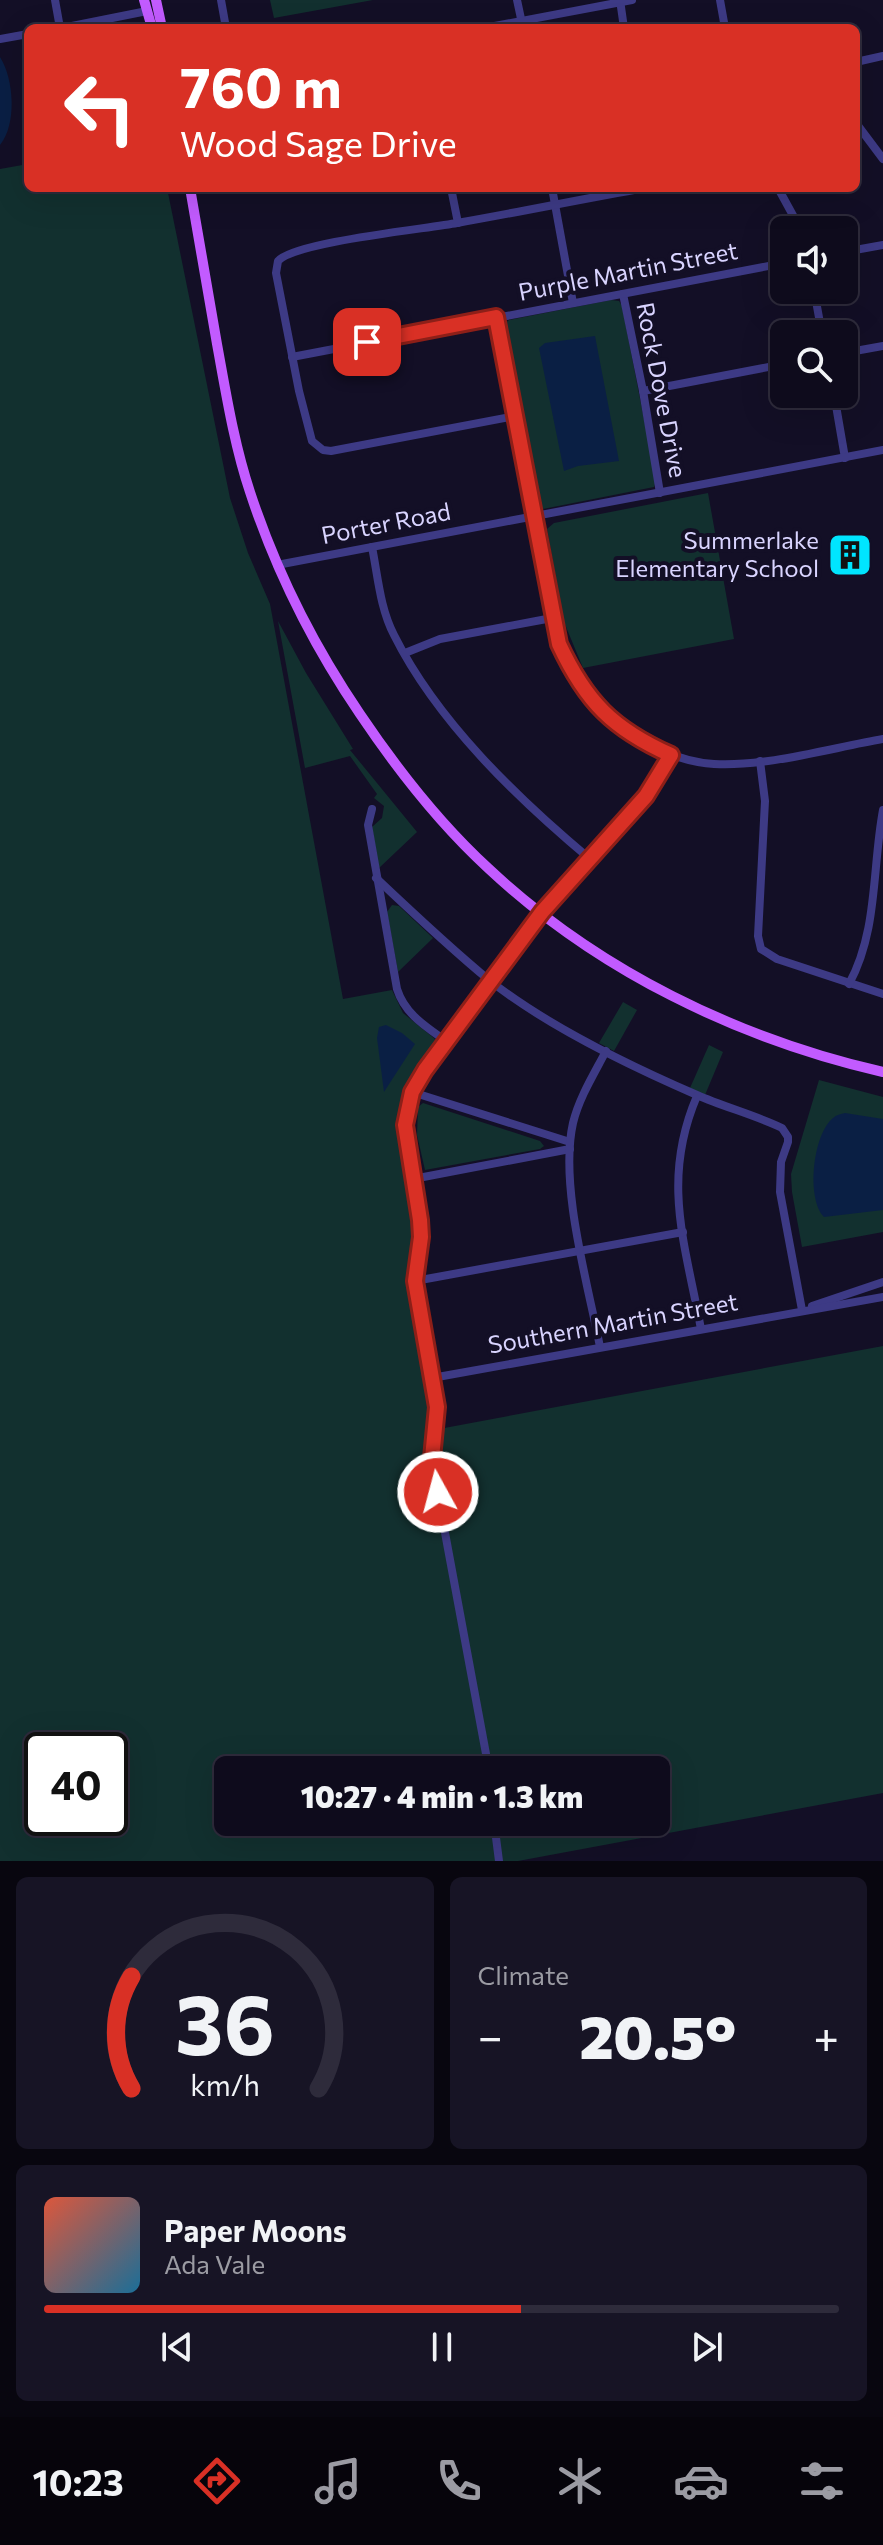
<!DOCTYPE html>
<html lang="en">
<head>
<meta charset="utf-8">
<style>
  body { margin:0; font-family:Commissioner,sans-serif; background:#171425; color:#f1f3f6; height:100vh; display:flex; flex-direction:column; font-size:30px; white-space:nowrap }
  * { box-sizing:border-box; margin:0 }
  p { font-size:26px; color:#9b9ba3 }
  .icon { flex:none; width:44px; height:44px; fill:none; stroke:currentColor; stroke-width:2; stroke-linecap:round; stroke-linejoin:round }
  .map { position:relative; height:1861px; overflow:hidden }
  .drawer { display:flex; flex-direction:column; gap:16px; padding:16px; background:#08060f; flex:1 }
  .drawer>* { flex:none }
  .banner { position:absolute; left:24px; top:24px; width:836px; height:168px; border-radius:12px; box-shadow:0 8px 32px #0002,0 0 0 2px #2e2b3b; background:#d93025; color:#fff; overflow:hidden }
  .controls { position:absolute; left:770px; top:216px; display:grid; gap:16px }
  .controls a { display:grid; place-items:center; width:88px; height:88px; border-radius:12px; background:#0e0b1c; box-shadow:0 8px 32px #0002,0 0 0 2px #2e2b3b; font-size:40px }
  .speed { position:absolute; left:24px; top:1732px; display:flex; gap:16px; font-size:40px; font-weight:700; text-align:center }
  .speed>* { display:grid; place-content:center; width:104px; height:104px; border-radius:50%; background:#0e0b1c; box-shadow:0 8px 32px #0002,0 0 0 2px #2e2b3b; line-height:1 }
  .speed .limit { border:4px solid #111; border-radius:12px; background:#fff; color:#111 }
  .pin { position:absolute; display:grid; place-items:center; width:68px; height:68px; color:#fff; margin:-34px; border-radius:16px; box-shadow:0 4px 12px #0006 }
  .me { position:absolute; width:88px; margin:-44px; rotate:353deg; stroke-linejoin:round; filter:drop-shadow(0 0 6px #0008) }
  .turn { display:flex; align-items:center; gap:28px; height:168px; padding:0 24px; font-size:36px }
  .turn .icon { width:104px; height:104px; stroke-width:2.5 }
  .turn b { display:block; font-size:56px; line-height:68px }
  .big { font-size:60px; font-weight:800; line-height:1.1 }
  .drawer .widget { flex:1; display:flex; flex-direction:column; justify-content:center; gap:12px; min-width:0; padding:0 28px; border-radius:12px; background:#171425 }
  .drawer .dial { align-items:center; gap:0 }
  .dial svg { height:208px; overflow:visible; fill:none; stroke:#2e2b3b; stroke-width:7; stroke-linecap:round; text-anchor:middle }
  .dial text { fill:#f1f3f6; stroke:none }
  .song { display:flex; align-items:center; gap:24px }
  .cover { width:96px; height:96px; border-radius:12px; background:linear-gradient(135deg,hsl(10 70% 55%),hsl(200 70% 35%)) }
  .played { height:8px; border-radius:4px; background:linear-gradient(90deg,#d93025 60%,#2e2b3b 60%) }
  .keys { display:flex; justify-content:space-around; direction:ltr }
  .heat { display:flex; justify-content:space-between; align-items:center; font-size:44px; direction:ltr }
  .drawer .tiles { flex:1; display:grid; gap:16px; grid-template-columns:1fr 1fr }
  .widget:last-child { grid-column:span 2 }
  .trip { position:absolute; left:214px; top:1756px; width:456px; height:80px; border-radius:12px; background:#0e0b1c; box-shadow:0 8px 32px #0002,0 0 0 2px #2e2b3b; font-weight:800; line-height:80px; text-align:center }
  .dock { display:flex; height:128px; justify-content:space-around; align-items:center; background:#06040b; color:#9b9ba3 }
  .dock .icon { width:56px; height:56px }
  .dock .on { color:#d93025 }
  .dock b { font-size:36px; color:#f1f3f6 }
  .map>svg:first-child { display:block }
  .green { fill:#12302f; fill-rule:evenodd }
  .water { fill:#0a1f44 }
  .lines { fill:none; stroke-linecap:round; stroke-linejoin:round }
  .minor { stroke:#3d3a85; stroke-width:8 }
  .major { stroke:#c25bff; stroke-width:10 }
  .route-casing { stroke:#8d1f18; stroke-width:20 }
  .route { stroke:#d93025; stroke-width:14 }
  .labels { text-anchor:middle; stroke-width:8; stroke-linejoin:round; paint-order:stroke }
  .street-label { font-size:24px; fill:#d9d4ff; stroke:#130f26 }
  .poi-label { font-size:24px; fill:#d9d4ff; stroke:#130f26; text-anchor:end }
</style>
</head>
<body>
<div class="map">
<svg width="883" height="1861" viewBox="0 0 883 1861">
  <rect width="100%" height="100%" fill="#130f26"/>
  <g class="green">
    <polygon points="270,0 373,0 274,18"/>
    <path d="M28,164V188H167L230,498L248,553L270,604L343,999L392,990L403,1013L435,1039L434,1046L415,1072L408,1089L401,1127L417,1227L411,1267V1289L432,1402L430,1439L439,1429L883,1346V1793L518,1861H0V169ZM42,1750H110V1818H42ZM228,1770H656V1822H228Z"/>
    <polygon points="611,300 619,301 622,306 656,481 654,487 543,509 537,505 504,324 509,320"/>
    <polygon points="708,493 734,639 583,668 564,622 547,529 554,523"/>
    <polygon points="278,621 306,673 353,749 350,750 417,832 379,868 372,827 382,818 384,806 374,798 377,794 350,756 305,768"/>
    <polygon points="392,905 399,906 433,938 398,972 387,912"/>
    <polygon points="623,1002 637,1010 614,1051 599,1043"/>
    <polygon points="709,1045 723,1052 705,1095 690,1088"/>
    <polygon points="819,1080 883,1097 883,1232 802,1247 792,1192 791,1174"/>
    <polygon points="423,1103 540,1141 544,1146 540,1149 425,1170 417,1135 418,1107"/>
  </g>
  <g class="water">
    <path d="M0,57C14,79 17,124 0,145Z"/>
    <polygon points="595,336 619,461 578,466 564,471 539,348 545,343"/>
    <polygon points="386,1025 402,1033 415,1044 384,1092 377,1038 379,1027"/>
    <path d="M845,1113L883,1119V1210L824,1217C806,1198 813,1134 833,1118C836,1115 841,1114 845,1113Z"/>
  </g>
  <g class="lines">
    <g class="minor">
      <polyline points="55,0 60,28"/>
      <polyline points="221,0 226,28"/>
      <polyline points="517,0 523,28"/>
      <polyline points="620,0 624,28"/>
      <polyline points="720,0 725,28"/>
      <polyline points="62,28 147,11"/>
      <polyline points="484,28 632,0"/>
      <polyline points="0,39 28,34"/>
      <polyline points="856,62 883,56"/>
      <polyline points="856,123 883,159"/>
      <polyline points="451,188 458,223"/>
      <polyline points="552,188 573,303"/>
      <polyline points="778,188 801,230"/>
      <polyline points="844,252 883,245"/>
      <polyline points="814,290 822,334"/>
      <polyline points="623,294 643,391 660,493"/>
      <path d="M496,317L552,618C567,679 603,724 661,750C678,758 695,763 714,764C766,767 831,748 883,739"/>
      <polyline points="844,353 883,346"/>
      <polyline points="292,357 784,263"/>
      <polyline points="643,391 784,364"/>
      <polyline points="834,394 845,458"/>
      <path d="M515,416L331,451L323,450L312,441L299,391L276,273L278,261C294,242 425,229 457,223C520,212 582,199 645,188"/>
      <path d="M372,547C378,577 380,608 394,635C437,721 517,798 590,859"/>
      <polyline points="277,565 883,450"/>
      <polyline points="405,653 440,639 552,618"/>
      <polyline points="760,761 765,801 758,936 761,949 777,959 883,994"/>
      <path d="M372,809L368,825L397,989C405,1014 425,1026 446,1041"/>
      <path d="M376,878C413,913 450,948 489,980C546,1025 630,1066 697,1095C724,1107 755,1115 782,1128L788,1137V1142L781,1162L780,1192L802,1310"/>
      <path d="M849,984C878,931 872,869 883,810"/>
      <polyline points="412,1092 570,1142"/>
      <path d="M697,1096C661,1180 685,1243 701,1329"/>
      <polyline points="413,1179 570,1149"/>
      <polyline points="415,1281 683,1232"/>
      <polyline points="812,1306 883,1282"/>
      <path d="M600,1347C588,1284 559,1185 573,1123C579,1098 594,1074 606,1051"/>
      <polyline points="432,1378 883,1297"/>
      <path d="M489,1770L433,1468L437,1407L416,1291C414,1269 422,1249 421,1228C419,1169 387,1125 425,1070L542,912L646,796L671,755"/>
      <polyline points="494,1822 499,1861"/>
    </g>
    <g class="major">
      <polyline points="144,0 152,28"/>
      <polyline points="156,0 162,28"/>
      <path d="M190,188C199,240 208,292 217,344C226,393 234,444 250,492C276,571 313,645 360,714C397,769 439,823 488,868C597,970 738,1039 883,1072"/>
    </g>
  </g>
  <g class="lines">
    <g class="route-casing">
      <path id="route" d="M367,342L496,317L559,644C586,702 613,729 671,755L646,796L542,912L425,1070L412,1092L405,1125L420,1220L421,1237L415,1281L437,1407L432,1458L438,1492"/>
    </g>
    <use href="#route" class="route"/>
  </g>
  <defs>
    <g id="building-square" transform="scale(2.3)"><rect x="-9" y="-9" width="18" height="18" rx="4" fill="#00e5ff" stroke="#130f26"/><path d="M-4-6H4V6H1V3H-1V6H-4ZM-2.5-4.3h1.7v1.8h-1.7ZM.8-4.3h1.7v1.8H.8ZM-2.5-1h1.7V.8h-1.7ZM.8-1h1.7V.8H.8Z" fill="#111"/></g>
  </defs>
  <g fill-rule="evenodd">
    <use href="#building-square" x="850" y="555"/>
  </g>
  <g class="labels">
    <g class="street-label">
      <text transform="translate(628 272) rotate(-11)" y="8">Purple Martin Street</text>
      <text transform="translate(661 390) rotate(79)" y="8">Rock Dove Drive</text>
      <text transform="translate(386 524) rotate(-11)" y="8">Porter Road</text>
      <text transform="translate(613 1324) rotate(-10)" y="8">Southern Martin Street</text>
    </g>
    <g class="poi-label">
      <text x="819" y="549">Summerlake<tspan x="819" dy="28">Elementary School</tspan></text>
    </g>
  </g>
</svg>
<div class="controls">
<a><svg class="icon" aria-label="sound" viewBox="0 0 24 24"><path d="M4 9h4l5-4v14l-5-4H4zM17 9q2 3 0 6"/></svg></a>
<a><svg class="icon" aria-label="search" viewBox="0 0 24 24"><circle cx="10" cy="10" r="6"/><path d="M15 15l6 6"/></svg></a>
</div>
<div class="speed"><div class="limit">40</div></div>
<div class="pin" style="left:367px;top:342px;background:#d93025"><svg class="icon" aria-label="arrive" viewBox="0 0 24 24"><path d="M6 21V4h12l-3 4 3 4H6"/></svg></div>
<svg class="me" style="left:438px;top:1492px" viewBox="-20 -20 40 40"><circle r="17" fill="#d93025" stroke="#fff" stroke-width="3"/><path d="M0-11L8 9 0 5-8 9z" fill="#fff"/></svg>
<div class="trip">10:27 · 4 min · 1.3 km</div>
<div class="banner">
<div class="turn"><svg class="icon" aria-label="left" viewBox="0 0 24 24"><path d="M17 20v-9H6M10 6l-5 5 5 5"/></svg><div><b>760 m</b>Wood Sage Drive</div></div>
</div>
</div>
<section class="drawer">
<div class="tiles">
<div class="widget dial"><svg viewBox="0 0 100 80">
<path d="M14 69A42 42 0 1 1 86 69"/>
<path d="M14 69A42 42 0 0 1 14 26" stroke="#d93025"/>
<text x="50" y="56" font-size="32" font-weight="700">36</text>
<text x="50" y="72" font-size="11">km/h</text>
</svg></div>
<div class="widget"><p>Climate</p>
<div class="heat"><a>−</a><b class="big">20.5°</b><a>+</a></div>
</div>
<div class="widget">
<div class="song"><i class="cover"></i><div><b>Paper Moons</b><p>Ada Vale</p></div></div>
<div class="played"></div>
<div class="keys"><svg class="icon" aria-label="previous" viewBox="0 0 24 24"><path d="M18 5L8 12l10 7zM5 5v14"/></svg><svg class="icon" aria-label="pause" viewBox="0 0 24 24"><path d="M8 5v14M16 5v14"/></svg><svg class="icon" aria-label="next" viewBox="0 0 24 24"><path d="M6 5l10 7-10 7zM19 5v14"/></svg></div>
</div>
</div>
</section>
<nav class="dock">
<b>10:23</b>
<svg class="icon on" aria-label="directions" viewBox="0 0 24 24"><path d="M12 3l9 9-9 9-9-9zM9 14v-3h6M13 9l2 2-2 2"/></svg>
<svg class="icon" aria-label="music" viewBox="0 0 24 24"><path d="M9 18V5l10-2v13"/><circle cx="6" cy="18" r="3"/><circle cx="16" cy="16" r="3"/></svg>
<svg class="icon" aria-label="phone" viewBox="0 0 24 24"><path d="M5 4h4l2 5-3 2q2 4 5 5l2-3 5 2v4C11 20 4 13 5 4z"/></svg>
<svg class="icon" aria-label="climate" viewBox="0 0 24 24"><path d="M12 3v18M4 7l16 10M4 17L20 7"/></svg>
<svg class="icon" aria-label="car" viewBox="0 0 24 24"><path d="M5 17H2v-5l4-1 3-4h7l3 4 3 1v5h-3M9 17h6M6 11h13"/><circle cx="7" cy="17" r="2"/><circle cx="17" cy="17" r="2"/></svg>
<svg class="icon" aria-label="filters" viewBox="0 0 24 24"><path d="M4 7h16M4 17h16"/><circle cx="9" cy="7" r="2"/><circle cx="15" cy="17" r="2"/></svg>
</nav>
</body>
</html>
